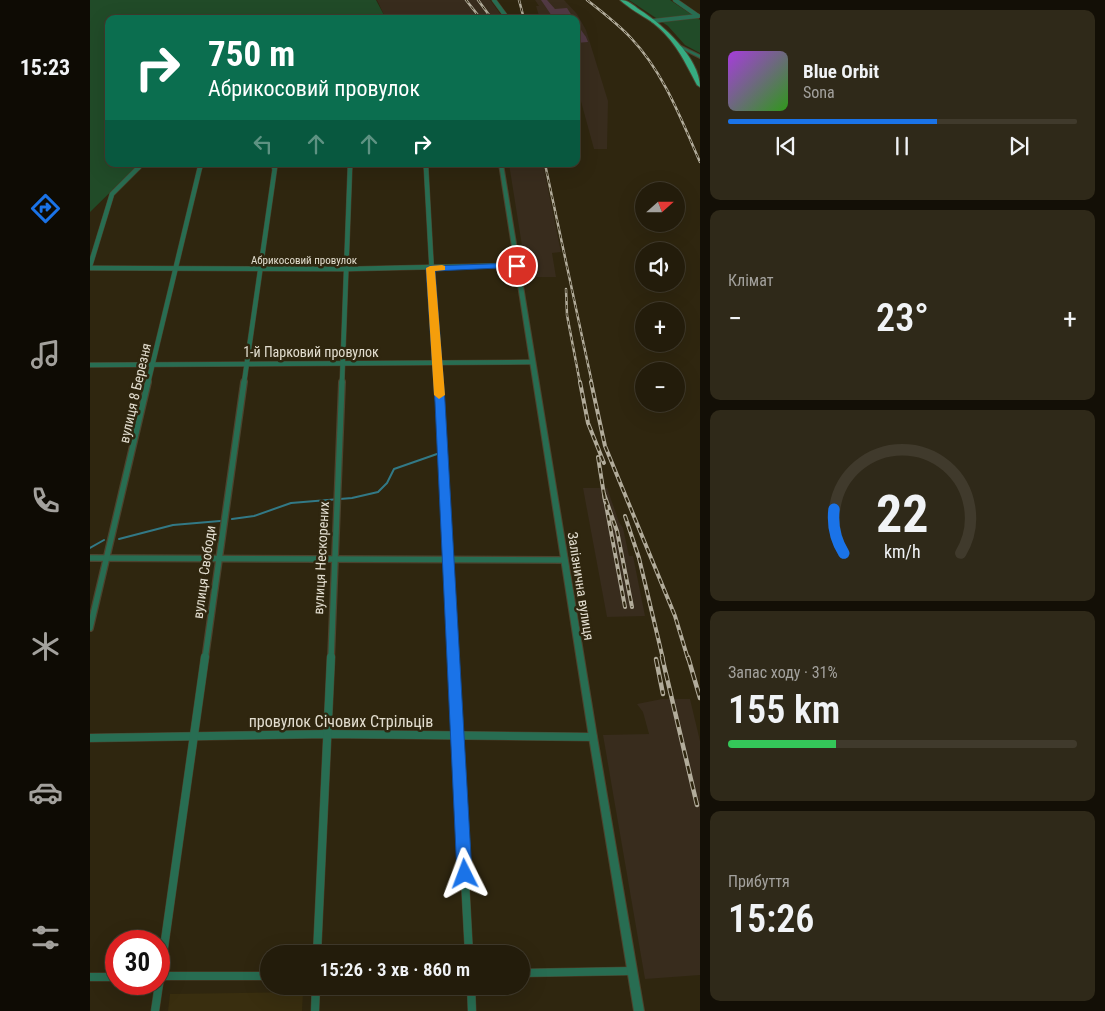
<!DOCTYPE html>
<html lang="uk">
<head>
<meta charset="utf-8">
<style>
  body { margin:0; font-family:"Roboto Condensed",sans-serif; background:#2f2919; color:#f1f3f6; height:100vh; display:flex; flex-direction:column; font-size:19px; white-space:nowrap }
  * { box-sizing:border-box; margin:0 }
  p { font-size:16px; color:#a3a19d }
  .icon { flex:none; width:28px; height:28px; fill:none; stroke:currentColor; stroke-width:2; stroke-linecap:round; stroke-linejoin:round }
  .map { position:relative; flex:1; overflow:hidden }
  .side { display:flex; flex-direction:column; gap:10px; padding:10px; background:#130f06; width:405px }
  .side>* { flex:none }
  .guide { position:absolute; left:15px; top:15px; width:475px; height:152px; border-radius:10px; box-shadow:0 5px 20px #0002,0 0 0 1px #403a2c; background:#0b6e4f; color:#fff; overflow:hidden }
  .needle { width:32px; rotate:69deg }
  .controls { position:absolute; left:545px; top:182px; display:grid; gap:10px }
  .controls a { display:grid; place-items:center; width:50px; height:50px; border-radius:50%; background:#231c0b; box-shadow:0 5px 20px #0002,0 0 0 1px #403a2c; font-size:25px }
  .speed { position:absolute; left:15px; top:930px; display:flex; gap:10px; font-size:25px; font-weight:700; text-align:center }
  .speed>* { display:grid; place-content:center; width:65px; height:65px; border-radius:50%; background:#231c0b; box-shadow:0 5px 20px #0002,0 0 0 1px #403a2c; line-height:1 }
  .speed .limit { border:8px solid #d22; background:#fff; color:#111 }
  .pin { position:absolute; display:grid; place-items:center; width:42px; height:42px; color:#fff; margin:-21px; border:2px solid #fff; border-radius:50%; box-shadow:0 1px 5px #0007 }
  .me { position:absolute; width:55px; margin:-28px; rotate:357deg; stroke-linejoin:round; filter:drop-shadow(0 0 4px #0008) }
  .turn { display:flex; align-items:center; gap:18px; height:105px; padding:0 20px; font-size:22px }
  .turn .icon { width:65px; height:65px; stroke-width:2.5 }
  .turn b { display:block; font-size:35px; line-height:42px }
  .lanes { display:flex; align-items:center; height:48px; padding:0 20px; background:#0003; justify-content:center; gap:25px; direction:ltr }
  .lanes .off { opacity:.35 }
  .big { font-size:38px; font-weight:600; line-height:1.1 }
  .side .tile { flex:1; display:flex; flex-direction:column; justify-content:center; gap:8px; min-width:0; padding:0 18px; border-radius:10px; background:#2f2919 }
  .side .dial { align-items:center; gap:0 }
  .dial svg { height:130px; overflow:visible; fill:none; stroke:#403a2c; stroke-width:7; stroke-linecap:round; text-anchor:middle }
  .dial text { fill:#f1f3f6; stroke:none }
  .song { display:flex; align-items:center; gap:15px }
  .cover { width:60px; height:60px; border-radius:8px; background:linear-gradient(135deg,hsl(280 70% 55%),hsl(110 70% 35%)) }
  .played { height:5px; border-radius:2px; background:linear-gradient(90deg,#1a73e8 60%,#403a2c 60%) }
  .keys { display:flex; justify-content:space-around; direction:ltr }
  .heat { display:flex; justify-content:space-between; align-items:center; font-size:28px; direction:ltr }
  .charge { height:8px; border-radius:4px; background:linear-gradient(90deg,#34c759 31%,#403a2c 0) }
  .trip { position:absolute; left:170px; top:945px; width:270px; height:50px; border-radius:25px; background:#231c0b; box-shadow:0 5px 20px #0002,0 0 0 1px #403a2c; font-weight:600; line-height:50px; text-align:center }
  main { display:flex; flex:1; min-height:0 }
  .tabs { display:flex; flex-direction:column; width:90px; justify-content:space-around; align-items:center; background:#0e0b04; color:#a3a19d }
  .tabs .icon { width:35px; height:35px }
  .tabs .selected { color:#1a73e8 }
  .tabs b { font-size:22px; color:#f1f3f6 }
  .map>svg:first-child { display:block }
  .built { fill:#392e0f }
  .industrial { fill:#382c1d }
  .green { fill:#214b28 }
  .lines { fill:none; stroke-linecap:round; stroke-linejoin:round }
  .stream { stroke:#327986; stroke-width:2 }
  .building { fill:#513944 }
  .minor-far3-casing { stroke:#4c432e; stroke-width:5 }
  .minor-far2-casing { stroke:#4c432e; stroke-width:5.5 }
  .minor-far1-casing { stroke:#4c432e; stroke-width:8 }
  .minor-casing { stroke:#4c432e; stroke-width:9 }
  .tertiary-casing { stroke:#4c432e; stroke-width:2 }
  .primary-casing { stroke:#4c432e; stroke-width:2 }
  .minor-far3 { stroke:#286d52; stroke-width:4 }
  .minor-far2 { stroke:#286d52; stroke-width:4.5 }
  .minor-far1 { stroke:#286d52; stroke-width:5.5 }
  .minor { stroke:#286d52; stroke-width:8 }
  .tertiary { fill:#286d52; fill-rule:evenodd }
  .primary { fill:#36ac81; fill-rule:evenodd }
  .rail-far2-casing { stroke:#b2ac9b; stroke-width:2.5 }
  .rail-far1-casing { stroke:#b2ac9b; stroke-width:4 }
  .rail-casing { stroke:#b2ac9b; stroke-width:4.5 }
  .rail-far2 { stroke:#2f260f; stroke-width:1; stroke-dasharray:4; stroke-linecap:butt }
  .rail-far1 { stroke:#2f260f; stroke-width:2; stroke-dasharray:5.5; stroke-linecap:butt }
  .rail { stroke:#2f260f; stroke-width:2.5; stroke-dasharray:8; stroke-linecap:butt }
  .route { fill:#1a73e8; stroke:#114b97 }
  .slow { fill:#f59e0b }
  .labels { text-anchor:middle; stroke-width:5; stroke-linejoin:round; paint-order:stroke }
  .far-street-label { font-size:11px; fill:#e2ddcf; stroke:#2f260f }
  .street-label { font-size:14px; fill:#e2ddcf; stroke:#2f260f }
  .near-street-label { font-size:16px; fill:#e2ddcf; stroke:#2f260f }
</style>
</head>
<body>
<main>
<nav class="tabs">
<b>15:23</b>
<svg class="icon selected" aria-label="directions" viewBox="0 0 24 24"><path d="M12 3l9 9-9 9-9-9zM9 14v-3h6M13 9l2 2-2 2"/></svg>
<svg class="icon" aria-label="music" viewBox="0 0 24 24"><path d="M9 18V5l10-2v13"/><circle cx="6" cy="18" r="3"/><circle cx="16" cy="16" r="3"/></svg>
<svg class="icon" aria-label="phone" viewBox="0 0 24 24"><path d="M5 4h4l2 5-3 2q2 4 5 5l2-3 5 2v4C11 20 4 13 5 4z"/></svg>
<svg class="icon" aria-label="climate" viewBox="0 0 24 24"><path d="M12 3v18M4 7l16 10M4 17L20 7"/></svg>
<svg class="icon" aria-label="car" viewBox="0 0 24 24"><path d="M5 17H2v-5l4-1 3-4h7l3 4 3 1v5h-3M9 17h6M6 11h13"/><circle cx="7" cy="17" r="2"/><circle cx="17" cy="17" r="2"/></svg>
<svg class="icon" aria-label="filters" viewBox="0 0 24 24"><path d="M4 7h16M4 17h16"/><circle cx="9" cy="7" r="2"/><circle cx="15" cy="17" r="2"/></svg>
</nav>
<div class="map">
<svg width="610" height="1011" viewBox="0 0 610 1011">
  <rect width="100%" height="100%" fill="#2f260f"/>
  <polygon class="built" points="213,992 212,1011 78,1011 80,994"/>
  <g class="industrial">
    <polygon points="287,0 400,0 414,19 296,19"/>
    <polygon points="445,0 474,0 487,14 496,30 518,101 517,149 504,149 486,83 486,19 450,19 446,6 449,6"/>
    <polygon points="419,164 453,164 471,252 462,253 466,277 437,277"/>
    <polygon points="493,488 517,488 529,522 533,528 539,556 543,556 555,616 517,617"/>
    <polygon points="572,699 600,699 610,741 610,975 555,979 513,735 559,734 553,712 547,704"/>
  </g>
  <g class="green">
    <polygon points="0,0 286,0 296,19 19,19 19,164 49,164 0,212"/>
    <polygon points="539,0 580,0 610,20 610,53 595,45 578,26"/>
  </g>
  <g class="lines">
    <g class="stream">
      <polyline points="142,519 164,516 201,503 262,498 288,492 297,483 304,469 347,454"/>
      <polyline points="29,539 83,525 130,521"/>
      <polyline points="0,548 14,540"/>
    </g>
  </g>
  <g class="building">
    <polygon points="451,0 457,0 465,9 477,8 484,19 464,19"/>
    <polygon points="486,23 496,37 498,42 486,43"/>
  </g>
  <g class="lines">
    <g class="minor-far3-casing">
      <g id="minor-far3">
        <polyline points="404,0 418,19"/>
        <polyline points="585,0 608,16"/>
        <polyline points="563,21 608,16"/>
        <polyline points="336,164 336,168"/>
        <polyline points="48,168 52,164"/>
        <polyline points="110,168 111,164"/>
        <polyline points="184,168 185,164"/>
        <polyline points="260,168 260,164"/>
      </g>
    </g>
    <g class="minor-far2-casing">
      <g id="minor-far2">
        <polyline points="336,167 348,383"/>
        <polyline points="0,266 22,194 49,167"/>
        <polyline points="0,268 256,269 427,265"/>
        <polyline points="0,365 443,362"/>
        <polyline points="58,383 110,167"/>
        <polyline points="154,383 185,167"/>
        <polyline points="252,383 260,167"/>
      </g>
    </g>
    <g class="minor-far1-casing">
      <g id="minor-far1">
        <polyline points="348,382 363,659"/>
        <polyline points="0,558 474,560"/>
        <polyline points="0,628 58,382"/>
        <polyline points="115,659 154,382"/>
        <polyline points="241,659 252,382"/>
      </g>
    </g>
    <g class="minor-casing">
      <g id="minor">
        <polyline points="363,657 379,954"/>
        <polyline points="0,738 236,734 503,737"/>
        <polyline points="227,954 241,657"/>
        <polyline points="431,973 542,971"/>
        <polyline points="69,976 179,976"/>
        <polyline points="0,977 26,977"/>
        <polyline points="69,983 115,657"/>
        <polyline points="381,986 382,1011"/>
        <polyline points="65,1011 69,984"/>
        <polyline points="225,1011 226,986"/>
      </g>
    </g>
    <g class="tertiary-casing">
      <g id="tertiary">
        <polygon points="589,45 610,55 610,58 588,47 587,46"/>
        <polygon points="409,164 413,164 507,737 554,1011 544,1011 499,737"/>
      </g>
    </g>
    <g class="primary-casing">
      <path id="primary" d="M530,0C538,0 543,5 550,10C572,24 610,58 610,87L607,85C594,60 585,40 562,22C551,15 539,8 530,0Z"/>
    </g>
    <use href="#minor-far3" class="minor-far3"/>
    <use href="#minor-far2" class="minor-far2"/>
    <use href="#minor-far1" class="minor-far1"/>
    <use href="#minor" class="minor"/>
    <use href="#tertiary" class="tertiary"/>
    <use href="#primary" class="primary"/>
    <g class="rail-far2-casing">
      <g id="rail-far2">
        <polyline points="376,0 391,19"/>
        <polyline points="388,0 402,19"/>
        <polyline points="429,0 434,19"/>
        <path d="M497,0C512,12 528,24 541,38C574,73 591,119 610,162"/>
        <polyline points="455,164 502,383"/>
        <polyline points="476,289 477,315 490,383"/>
      </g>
    </g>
    <g class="rail-far1-casing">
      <g id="rail-far1">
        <polyline points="490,382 498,423 514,463"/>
        <polyline points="501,382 515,446 585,616 598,659"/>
        <polyline points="508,457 515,501"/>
        <polyline points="535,516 549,558 573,659"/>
        <polyline points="535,607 514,494 527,531 542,607"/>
      </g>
    </g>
    <g class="rail-casing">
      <g id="rail">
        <polyline points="572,657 607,805"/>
        <polyline points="598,657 610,698"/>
        <polyline points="566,659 573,694"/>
      </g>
    </g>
    <use href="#rail-far2" class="rail-far2"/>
    <use href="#rail-far1" class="rail-far1"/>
    <use href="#rail" class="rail"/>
  </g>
  <polygon class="route" points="427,263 432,266 430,267 345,271 355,402 382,874 380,879 375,882 369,879 367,874 345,402 336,268 340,266"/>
  <polygon class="slow" points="352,265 355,266 355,270 345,271 355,395 349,399 344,395 336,268 340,266"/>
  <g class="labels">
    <g class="far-street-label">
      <text x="214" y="264">Абрикосовий провулок</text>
    </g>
    <g class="street-label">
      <text x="221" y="357">1-й Парковий провулок</text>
      <text transform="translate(45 393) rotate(-77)" y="5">вулиця 8 Березня</text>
      <text transform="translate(231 558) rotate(-87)" y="5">вулиця Нескорених</text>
      <text transform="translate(114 572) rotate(-82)" y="5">вулиця Свободи</text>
      <text transform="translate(491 586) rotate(81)" y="5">Залізнична вулиця</text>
    </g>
    <g class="near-street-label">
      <text x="251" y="727">провулок Січових Стрільців</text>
    </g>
  </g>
</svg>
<div class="controls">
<a><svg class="needle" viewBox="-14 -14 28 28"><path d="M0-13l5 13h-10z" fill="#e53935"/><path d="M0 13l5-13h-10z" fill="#a3a19d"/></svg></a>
<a><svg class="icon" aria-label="sound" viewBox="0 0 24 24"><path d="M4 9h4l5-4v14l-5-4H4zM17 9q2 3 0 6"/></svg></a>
<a>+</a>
<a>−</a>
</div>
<div class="speed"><div class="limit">30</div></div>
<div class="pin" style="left:427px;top:266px;background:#d93025"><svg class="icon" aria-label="arrive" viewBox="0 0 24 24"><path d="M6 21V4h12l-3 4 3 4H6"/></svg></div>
<svg class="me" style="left:375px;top:874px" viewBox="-20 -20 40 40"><path d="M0-17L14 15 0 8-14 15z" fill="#1a73e8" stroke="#fff" stroke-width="4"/></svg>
<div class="trip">15:26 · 3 хв · 860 m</div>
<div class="guide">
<div class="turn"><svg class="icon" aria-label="right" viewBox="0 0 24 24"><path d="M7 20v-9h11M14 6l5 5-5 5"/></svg><div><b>750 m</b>Абрикосовий провулок</div></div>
<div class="lanes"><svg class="icon off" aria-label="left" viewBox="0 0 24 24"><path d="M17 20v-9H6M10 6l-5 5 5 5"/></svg><svg class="icon off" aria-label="ahead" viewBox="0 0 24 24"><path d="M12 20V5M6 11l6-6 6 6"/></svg><svg class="icon off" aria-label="ahead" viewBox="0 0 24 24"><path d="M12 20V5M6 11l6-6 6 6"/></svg><svg class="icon" aria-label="right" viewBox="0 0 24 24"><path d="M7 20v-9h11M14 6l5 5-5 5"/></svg></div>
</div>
</div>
<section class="side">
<div class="tile">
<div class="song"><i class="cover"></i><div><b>Blue Orbit</b><p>Sona</p></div></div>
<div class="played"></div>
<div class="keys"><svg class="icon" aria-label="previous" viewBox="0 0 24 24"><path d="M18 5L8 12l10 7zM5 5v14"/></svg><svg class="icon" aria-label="pause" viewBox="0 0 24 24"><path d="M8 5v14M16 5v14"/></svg><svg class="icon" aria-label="next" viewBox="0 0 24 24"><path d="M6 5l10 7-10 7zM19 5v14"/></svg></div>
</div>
<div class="tile"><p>Клімат</p>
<div class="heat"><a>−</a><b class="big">23°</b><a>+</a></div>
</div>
<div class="tile dial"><svg viewBox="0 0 100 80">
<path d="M14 69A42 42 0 1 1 86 69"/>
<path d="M14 69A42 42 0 0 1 8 42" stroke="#1a73e8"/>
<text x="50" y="56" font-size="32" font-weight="700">22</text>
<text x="50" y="72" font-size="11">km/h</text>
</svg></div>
<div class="tile"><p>Запас ходу · 31%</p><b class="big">155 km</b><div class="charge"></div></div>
<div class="tile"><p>Прибуття</p><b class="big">15:26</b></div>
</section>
</main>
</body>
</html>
